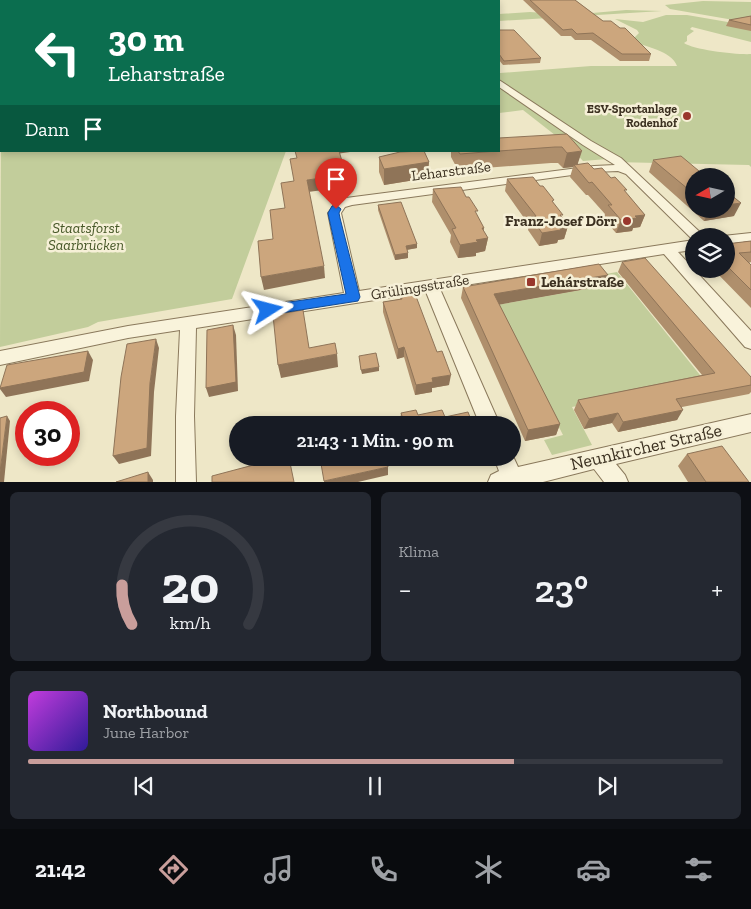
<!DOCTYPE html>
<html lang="de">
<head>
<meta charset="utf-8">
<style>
  body { margin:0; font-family:"Zilla Slab",serif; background:#242831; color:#f1f3f6; height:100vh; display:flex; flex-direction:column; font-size:19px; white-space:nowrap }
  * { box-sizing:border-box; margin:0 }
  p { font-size:16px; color:#9ea1a6 }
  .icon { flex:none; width:28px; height:28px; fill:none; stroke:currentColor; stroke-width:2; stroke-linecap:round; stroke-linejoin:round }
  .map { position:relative; height:482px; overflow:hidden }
  .drawer { display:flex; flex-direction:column; gap:10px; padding:10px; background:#0d0f14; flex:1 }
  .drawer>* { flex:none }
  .guide { position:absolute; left:0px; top:0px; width:500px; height:152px; box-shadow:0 2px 8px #0003; background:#0b6e4f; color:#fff; overflow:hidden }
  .needle { width:32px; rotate:261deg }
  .controls { position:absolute; left:685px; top:168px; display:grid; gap:10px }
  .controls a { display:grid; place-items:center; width:50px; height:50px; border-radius:50%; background:#171b24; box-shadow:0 2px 8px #0003; font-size:25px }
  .speed { position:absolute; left:15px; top:401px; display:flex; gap:10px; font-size:25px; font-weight:700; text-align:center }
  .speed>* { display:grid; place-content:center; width:65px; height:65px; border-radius:50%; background:#171b24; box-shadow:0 2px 8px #0003; line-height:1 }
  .speed .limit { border:8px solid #d22; background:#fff; color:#111 }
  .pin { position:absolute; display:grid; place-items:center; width:42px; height:42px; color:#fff; margin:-51px -21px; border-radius:50% 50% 50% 0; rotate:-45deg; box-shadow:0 0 5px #0007 }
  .pin .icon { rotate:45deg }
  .me { position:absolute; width:55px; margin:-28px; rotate:81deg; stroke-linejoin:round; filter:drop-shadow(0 0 4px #0008) }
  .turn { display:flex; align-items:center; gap:18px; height:105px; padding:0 25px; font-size:22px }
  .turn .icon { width:65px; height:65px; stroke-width:2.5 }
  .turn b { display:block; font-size:35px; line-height:42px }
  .then { display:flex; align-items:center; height:48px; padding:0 25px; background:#0003; gap:10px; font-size:19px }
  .big { font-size:38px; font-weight:600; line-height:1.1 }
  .drawer .tile { flex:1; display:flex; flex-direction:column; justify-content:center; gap:8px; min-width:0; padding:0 18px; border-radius:8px; background:#242831 }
  .drawer .dial { align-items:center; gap:0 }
  .dial svg { height:130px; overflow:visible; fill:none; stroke:#363941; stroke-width:7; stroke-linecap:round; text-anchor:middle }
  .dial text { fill:#f1f3f6; stroke:none }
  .song { display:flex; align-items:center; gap:15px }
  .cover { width:60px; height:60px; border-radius:8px; background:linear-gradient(135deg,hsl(290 70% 55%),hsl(250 70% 35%)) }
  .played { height:5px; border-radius:2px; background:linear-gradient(90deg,#c99e9b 70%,#363941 70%) }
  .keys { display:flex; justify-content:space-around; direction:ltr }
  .heat { display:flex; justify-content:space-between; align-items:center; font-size:28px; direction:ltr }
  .drawer .tiles { flex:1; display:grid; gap:10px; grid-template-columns:1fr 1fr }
  .tile:last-child { grid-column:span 2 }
  .trip { position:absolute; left:229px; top:416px; width:292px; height:50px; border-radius:25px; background:#171b24; box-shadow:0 2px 8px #0003; font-weight:600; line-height:50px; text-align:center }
  .menu { display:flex; height:80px; justify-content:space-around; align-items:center; background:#090b0e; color:#9ea1a6 }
  .menu .icon { width:35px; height:35px }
  .menu .on { color:#c99e9b }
  .menu b { font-size:22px; color:#f1f3f6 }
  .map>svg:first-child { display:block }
  .green { fill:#c2cd9b }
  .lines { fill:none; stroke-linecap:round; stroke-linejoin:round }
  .minor-casing { stroke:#8a795c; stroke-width:2 }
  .trunk-casing { stroke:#584730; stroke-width:2 }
  .minor { fill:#f9f3db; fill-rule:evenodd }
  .trunk { fill:#e6c87c; fill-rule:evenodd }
  .rail { stroke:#3b3020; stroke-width:2; stroke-dasharray:5 5; stroke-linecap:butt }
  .wall { fill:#af8f6c }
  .shaded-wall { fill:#8f7458 }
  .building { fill:#cca67d; stroke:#8f7458 }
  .route { fill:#1a73e8; stroke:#114b97 }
  .poi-dot { fill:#99372c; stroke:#f6f0d7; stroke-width:2 }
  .labels { text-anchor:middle; stroke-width:5; stroke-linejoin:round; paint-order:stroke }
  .far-poi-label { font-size:12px; font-weight:bold; fill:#3b3020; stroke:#f6f0d7; text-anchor:end }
  .street-label { font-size:15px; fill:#3b3020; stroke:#f6f0d7 }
  .poi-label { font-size:15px; font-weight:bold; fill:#3b3020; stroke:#f6f0d7; text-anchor:end }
  .park-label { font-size:15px; font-style:italic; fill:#465727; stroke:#f6f0d7 }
  .near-street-label { font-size:18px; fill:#3b3020; stroke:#f6f0d7 }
</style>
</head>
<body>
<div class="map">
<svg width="751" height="482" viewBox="0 0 751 482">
  <rect width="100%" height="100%" fill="#eee7c7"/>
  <g class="green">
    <polygon points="703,1 751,2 751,23 670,9 665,5"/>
    <polygon points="626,10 662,11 499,21 499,14 530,12 570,15"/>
    <path d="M666,15H687L751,26V42L692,27L690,29L694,31L687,36V41L684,43C694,50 738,55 751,54V167L749,165L613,162L607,159L583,161L569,146L523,110L499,113V73H500L591,66H677C672,51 644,46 631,41L639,33L637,30L615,19L643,22Z"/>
    <polygon points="1,114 1,151 286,151 232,299 98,322 88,327 0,347"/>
    <polygon points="617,272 704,380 572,407 592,445 552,455 544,440 563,435 497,305 603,286 595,276"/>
  </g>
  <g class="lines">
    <g class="minor-casing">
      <g id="minor">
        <polygon points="499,80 591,141 621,158 704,236 694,236 694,240 692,239 626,174 618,171 594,172 352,205 345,207 341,213 359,291 694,240 694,250 678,252 751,331 751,349 745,347 664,254 440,289 500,425 480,425 426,292 196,328 194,416 196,482 176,482 176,416 180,330 128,338 0,365 0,351 128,326 344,293 328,213 337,201 346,198 594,166 615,165 583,145 499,87"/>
        <polygon points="751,233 751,241 726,244 726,236 723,236"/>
        <polygon points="751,414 751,432 616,464 625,475 628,482 604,482 594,469 543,482 488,482 491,475 499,471 494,458 512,458 512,454 518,467"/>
      </g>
    </g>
    <g class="trunk-casing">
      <rect id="trunk" x="0" y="38" width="1" height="9"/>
    </g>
    <use href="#minor" class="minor"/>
    <use href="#trunk" class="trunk"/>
    <g class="rail">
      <polyline points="383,1 399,0"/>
      <polyline points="413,1 433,0"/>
      <polyline points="438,1 460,0"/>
    </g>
  </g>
  <g class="wall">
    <polygon points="523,0 575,0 603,21 651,54 649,61 620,61 591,40 575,40 571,36 561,36"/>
    <polygon points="751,16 751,31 726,26 729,20"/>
    <polygon points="499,30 541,58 540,63 503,65 499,60"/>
    <polygon points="567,134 578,164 594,169 626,193 645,215 640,227 633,228 632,231 616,233 603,218 605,214 588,195 586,195 570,177 573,167 563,168 558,163 551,163 458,170 451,157 451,151 499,151"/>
    <polygon points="379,157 429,162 427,178 384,185 379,172"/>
    <polygon points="653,160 694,176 694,209 726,209 734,216 704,221 649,172"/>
    <polygon points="507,179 553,203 562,218 568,226 564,239 558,240 557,243 539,246 528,230 529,225 505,191"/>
    <polygon points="433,189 477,215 484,232 488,238 485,251 476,253 476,256 458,258 450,242 451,235 432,202"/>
    <polygon points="378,205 417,244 417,248 407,250 408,258 395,260 378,210"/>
    <polygon points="751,241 751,262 749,263 751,265 751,308 713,269 726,269 726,244"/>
    <polygon points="622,262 751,377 751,392 749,394 682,407 677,420 618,432 612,423 584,429 574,410 578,400 702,375 618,272"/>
    <polygon points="603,286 499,304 560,424 556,435 525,441 461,298 463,287"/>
    <polygon points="401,293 449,385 432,388 432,392 415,395 404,357 397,359 383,312 383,302 400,299"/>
    <polygon points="401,413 418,415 445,417 473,425 401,425 400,422"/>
    <polygon points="687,454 749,482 688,482 678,466"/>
    <polygon points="411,458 446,458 414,466"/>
  </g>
  <g class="shaded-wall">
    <polygon points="336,151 350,151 350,152 336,154"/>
    <polygon points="582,151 577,166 574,165 573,167 563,168 567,153"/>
    <polygon points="429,162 427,178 384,185 384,169"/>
    <polygon points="346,175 346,187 308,192 307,180"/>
    <polygon points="741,203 734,216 704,221 710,209 726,209 726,205"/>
    <polygon points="645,215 640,227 633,228 632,231 616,233 621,220 635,216"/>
    <polygon points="568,226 564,239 558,240 557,243 539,246 542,233 559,227"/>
    <polygon points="482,228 484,228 482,239 488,238 485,251 476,253 476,256 458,258 460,245"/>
    <polygon points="417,244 417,248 405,250 406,246"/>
    <polygon points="408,253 408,258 395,260 395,255"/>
    <polygon points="324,266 325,278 264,290 261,277"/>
    <polygon points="608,275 603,286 492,306 494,294"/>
    <polygon points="233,325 236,335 238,391 209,397 206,388"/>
    <polygon points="156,339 159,348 154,392 151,456 119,464 113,456 150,383"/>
    <polygon points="404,347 404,357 397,359 398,349"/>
    <polygon points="88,351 93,360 89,381 6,397 0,389 0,388"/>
    <polygon points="337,354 338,367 281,378 278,365"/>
    <polygon points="379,367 379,371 362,374 361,370"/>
    <polygon points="451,375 449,385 432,388 432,392 415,395 416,385 432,378"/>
    <polygon points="683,410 677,420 618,432 623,422"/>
    <polygon points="618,413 612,423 584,429 589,419"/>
    <polygon points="7,416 10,421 4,482 0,482 0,472"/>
    <polygon points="560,424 556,435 525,441 528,430"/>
    <polygon points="288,458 308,458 290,461"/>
    <polygon points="414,458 446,458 414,466"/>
    <polygon points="456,458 464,458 455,460"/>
    <polygon points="388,467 388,475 358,482 324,482 324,481"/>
    <polygon points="148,472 153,480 153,482 148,482"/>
  </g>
  <g class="building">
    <polygon points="530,0 575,0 603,21 611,21 620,28 625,28 651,54 622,54 593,33 577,34 572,29 563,30"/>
    <polygon points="751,16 751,25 729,20"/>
    <polygon points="499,30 514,30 541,58 504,61 499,54"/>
    <polygon points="567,134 582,151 567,153 562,147 555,147 499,151 499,138"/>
    <polygon points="295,151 339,151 346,175 307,180 324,266 261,277 258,241 273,239 270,210 285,208 281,183 294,181 290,159 297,158"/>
    <polygon points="424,151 429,162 384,169 379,157 400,152"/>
    <polygon points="458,151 497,151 460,154"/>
    <polygon points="681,156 705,176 694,176 694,194 653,160"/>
    <polygon points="588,163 594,169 602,168 611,178 615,177 627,190 624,190 645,215 635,216 637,218 621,220 608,205 612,205 592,182 589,183 574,165"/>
    <polygon points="533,177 540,186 543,186 554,200 552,201 563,215 560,215 568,226 559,227 561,230 542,233 531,217 536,216 507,179"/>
    <polygon points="461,187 466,197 469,197 478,211 475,211 484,228 482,228 488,238 476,240 478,242 460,245 452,229 456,228 433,189"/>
    <polygon points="726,191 741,203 726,205"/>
    <polygon points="401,202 417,244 406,246 408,253 395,255 378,205"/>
    <polygon points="751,241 751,252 739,253 751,265 751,290 726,265 726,244"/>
    <polygon points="645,258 751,377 751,385 676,399 683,410 623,422 618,413 589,419 578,400 715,373 622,262"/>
    <polygon points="599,264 608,275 494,294 560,424 528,430 463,287"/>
    <polygon points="414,291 437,352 442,351 451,375 432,378 433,382 416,385 404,347 398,349 383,302 402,299 401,293"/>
    <polygon points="303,310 309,348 335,343 337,354 278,365 273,315"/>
    <polygon points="233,325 236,382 206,388 207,330"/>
    <polygon points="156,339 150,383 147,448 113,456 121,377 127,344"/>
    <polygon points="88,351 84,372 0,388 7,365"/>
    <polygon points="376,353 379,367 361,370 359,356"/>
    <polygon points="416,410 418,415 442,410 445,417 468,412 473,425 405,425 401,413"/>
    <polygon points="7,416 0,472 0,418"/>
    <polygon points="314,419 315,425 288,425 288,424"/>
    <polygon points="722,446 749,482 706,482 687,454"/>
    <polygon points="280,458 289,458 294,482 212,482 212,476"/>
    <polygon points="320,458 386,458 388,467 324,481"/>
    <polygon points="148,472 148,482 116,482"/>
  </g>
  <polygon class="route" points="336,205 341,209 339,213 340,218 360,297 358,301 268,315 264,314 262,310 264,307 268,305 346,294 329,218 328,213 332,206"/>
  <g class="poi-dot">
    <circle cx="687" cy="116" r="5"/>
    <circle cx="627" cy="221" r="5"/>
    <rect x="526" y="277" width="10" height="10" rx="2.5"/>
  </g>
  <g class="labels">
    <g class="far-poi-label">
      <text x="677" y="113">ESV-Sportanlage<tspan x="677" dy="14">Rodenhof</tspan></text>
    </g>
    <g class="street-label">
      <text transform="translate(451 171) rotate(-7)" y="5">Leharstraße</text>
      <text transform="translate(420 287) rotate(-9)" y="5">Grülingsstraße</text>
    </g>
    <g class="poi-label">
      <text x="617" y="226">Franz-Josef Dörr</text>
      <text x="541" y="287" text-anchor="start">Lehárstraße</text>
    </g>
    <g class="park-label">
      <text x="86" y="233">Staatsforst<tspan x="86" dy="17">Saarbrücken</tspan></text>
    </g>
    <g class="near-street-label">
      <text transform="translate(646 447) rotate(-13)" y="6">Neunkircher Straße</text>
    </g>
  </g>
</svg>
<div class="controls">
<a><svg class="needle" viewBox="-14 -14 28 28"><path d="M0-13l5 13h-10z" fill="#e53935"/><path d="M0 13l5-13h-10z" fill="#9ea1a6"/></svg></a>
<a><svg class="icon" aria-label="layers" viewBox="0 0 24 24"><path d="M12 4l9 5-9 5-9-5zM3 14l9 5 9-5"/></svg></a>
</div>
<div class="speed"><div class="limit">30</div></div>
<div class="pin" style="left:336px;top:209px;background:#d93025"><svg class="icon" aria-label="arrive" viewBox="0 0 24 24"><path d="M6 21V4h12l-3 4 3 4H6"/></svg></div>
<svg class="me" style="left:268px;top:310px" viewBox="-20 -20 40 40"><path d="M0-17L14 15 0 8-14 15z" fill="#1a73e8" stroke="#fff" stroke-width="4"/></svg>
<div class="trip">21:43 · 1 Min. · 90 m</div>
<div class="guide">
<div class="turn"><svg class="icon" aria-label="left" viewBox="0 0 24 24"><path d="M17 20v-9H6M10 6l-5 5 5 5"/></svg><div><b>30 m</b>Leharstraße</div></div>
<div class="then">Dann<svg class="icon" aria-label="arrive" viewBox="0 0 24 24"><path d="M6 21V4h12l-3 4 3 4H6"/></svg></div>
</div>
</div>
<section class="drawer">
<div class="tiles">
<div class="tile dial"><svg viewBox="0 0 100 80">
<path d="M14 69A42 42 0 1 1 86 69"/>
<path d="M14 69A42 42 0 0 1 8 45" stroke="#c99e9b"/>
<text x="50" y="56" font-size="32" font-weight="700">20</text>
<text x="50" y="72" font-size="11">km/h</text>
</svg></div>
<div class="tile"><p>Klima</p>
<div class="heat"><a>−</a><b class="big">23°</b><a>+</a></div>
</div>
<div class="tile">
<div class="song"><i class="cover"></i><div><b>Northbound</b><p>June Harbor</p></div></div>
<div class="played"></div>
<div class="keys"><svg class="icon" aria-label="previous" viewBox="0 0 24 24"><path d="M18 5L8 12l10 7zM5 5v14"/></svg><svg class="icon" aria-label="pause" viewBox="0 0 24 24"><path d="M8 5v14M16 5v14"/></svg><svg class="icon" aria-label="next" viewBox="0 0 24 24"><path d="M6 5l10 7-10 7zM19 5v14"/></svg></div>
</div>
</div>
</section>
<nav class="menu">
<b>21:42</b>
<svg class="icon on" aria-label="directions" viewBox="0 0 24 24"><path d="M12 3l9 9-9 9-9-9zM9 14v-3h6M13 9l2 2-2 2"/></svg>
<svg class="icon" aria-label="music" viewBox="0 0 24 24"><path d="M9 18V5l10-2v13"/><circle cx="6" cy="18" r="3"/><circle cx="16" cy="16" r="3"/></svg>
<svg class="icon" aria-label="phone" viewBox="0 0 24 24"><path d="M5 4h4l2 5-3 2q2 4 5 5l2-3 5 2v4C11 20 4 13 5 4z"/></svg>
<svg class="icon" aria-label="climate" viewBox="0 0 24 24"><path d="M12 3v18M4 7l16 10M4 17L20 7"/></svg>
<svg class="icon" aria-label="car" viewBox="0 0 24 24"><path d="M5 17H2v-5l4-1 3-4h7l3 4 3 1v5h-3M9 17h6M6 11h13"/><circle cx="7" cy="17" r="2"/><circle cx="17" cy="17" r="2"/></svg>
<svg class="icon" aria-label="filters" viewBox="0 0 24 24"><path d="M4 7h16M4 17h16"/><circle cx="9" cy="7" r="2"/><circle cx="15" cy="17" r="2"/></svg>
</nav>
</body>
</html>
